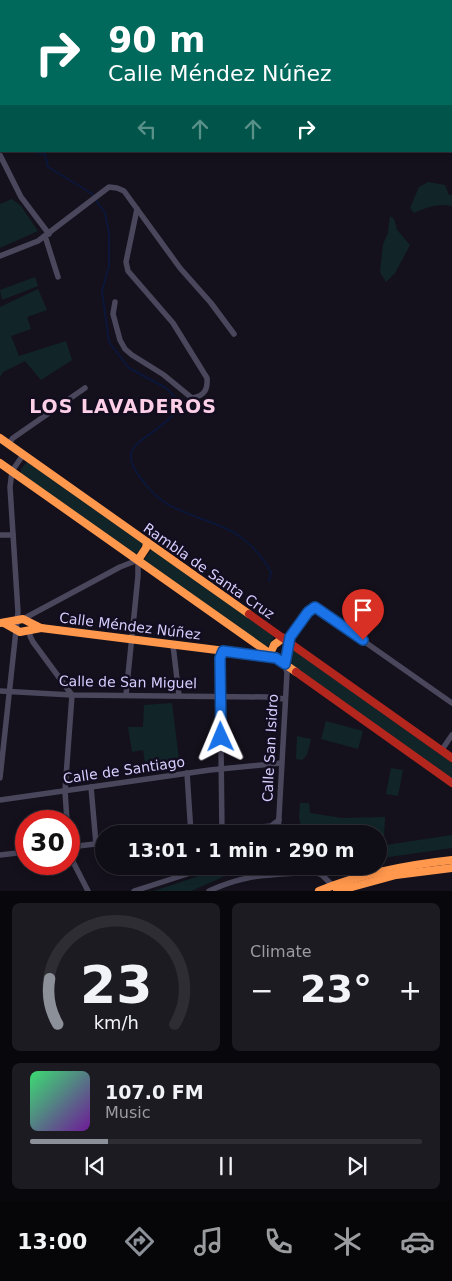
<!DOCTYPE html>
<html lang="en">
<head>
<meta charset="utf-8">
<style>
  body { margin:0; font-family:"DejaVu Sans",sans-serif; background:#1d1b22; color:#f1f3f6; height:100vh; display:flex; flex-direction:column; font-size:19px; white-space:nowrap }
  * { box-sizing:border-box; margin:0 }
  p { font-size:16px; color:#9b9ca0 }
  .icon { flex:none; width:28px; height:28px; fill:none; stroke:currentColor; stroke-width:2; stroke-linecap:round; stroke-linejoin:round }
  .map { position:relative; height:891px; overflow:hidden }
  .sheet { display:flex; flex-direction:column; gap:12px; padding:12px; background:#08070c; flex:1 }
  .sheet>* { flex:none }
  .guide { position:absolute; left:0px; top:0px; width:452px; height:152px; box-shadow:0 2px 8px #0003,0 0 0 1px #2f2d34; background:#00695c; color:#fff; overflow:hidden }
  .speed { position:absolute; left:15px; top:810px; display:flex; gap:10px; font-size:25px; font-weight:700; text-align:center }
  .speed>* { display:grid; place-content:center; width:65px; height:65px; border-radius:50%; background:#0f0d15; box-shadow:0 2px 8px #0003,0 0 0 1px #2f2d34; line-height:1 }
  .speed .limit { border:8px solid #d22; background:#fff; color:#111 }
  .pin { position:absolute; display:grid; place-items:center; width:42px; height:42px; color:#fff; margin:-51px -21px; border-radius:50% 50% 50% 0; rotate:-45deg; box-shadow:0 0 5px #0007 }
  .pin .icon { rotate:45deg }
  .me { position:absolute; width:55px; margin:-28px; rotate:359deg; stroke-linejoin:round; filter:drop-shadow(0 0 4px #0008) }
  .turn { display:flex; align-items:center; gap:18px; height:105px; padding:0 25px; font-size:22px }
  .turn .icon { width:65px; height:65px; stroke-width:2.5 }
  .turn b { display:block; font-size:35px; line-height:42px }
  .lanes { display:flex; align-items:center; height:48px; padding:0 25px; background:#0003; justify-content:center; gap:25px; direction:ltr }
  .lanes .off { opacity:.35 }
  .big { font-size:38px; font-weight:700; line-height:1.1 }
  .sheet .tile { flex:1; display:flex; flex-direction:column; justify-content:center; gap:8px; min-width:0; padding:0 18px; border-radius:8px; background:#1d1b22 }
  .sheet .dial { align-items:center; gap:0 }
  .dial svg { height:130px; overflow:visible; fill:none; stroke:#2f2d34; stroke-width:7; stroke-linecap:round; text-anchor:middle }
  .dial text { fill:#f1f3f6; stroke:none }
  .song { display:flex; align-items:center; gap:15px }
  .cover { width:60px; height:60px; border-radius:8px; background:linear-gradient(135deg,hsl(140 70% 55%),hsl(280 70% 35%)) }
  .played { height:5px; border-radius:2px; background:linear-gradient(90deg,#8c9099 20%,#2f2d34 20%) }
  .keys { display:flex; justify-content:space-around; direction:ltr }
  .heat { display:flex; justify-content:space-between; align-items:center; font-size:28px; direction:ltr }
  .sheet .tiles { flex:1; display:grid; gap:12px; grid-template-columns:1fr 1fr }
  .tile:last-child { grid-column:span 2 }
  .trip { position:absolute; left:95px; top:825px; width:292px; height:50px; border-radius:25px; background:#0f0d15; box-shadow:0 2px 8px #0003,0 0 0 1px #2f2d34; font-weight:700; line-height:50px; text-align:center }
  .tab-bar { display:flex; height:80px; justify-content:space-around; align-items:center; background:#060508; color:#9b9ca0 }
  .tab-bar .icon { width:35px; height:35px }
  .tab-bar .on { color:#8c9099 }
  .tab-bar b { font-size:22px; color:#f1f3f6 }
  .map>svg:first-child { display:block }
  .green { fill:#112528 }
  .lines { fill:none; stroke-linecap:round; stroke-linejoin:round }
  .stream { stroke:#0b1639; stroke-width:2 }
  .street { stroke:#4a475d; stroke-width:5.5 }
  .fast { stroke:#63d668; stroke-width:8 }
  .slow { stroke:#ff974d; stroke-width:8 }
  .jam { stroke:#b3261e; stroke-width:8 }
  .route-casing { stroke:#114b97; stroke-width:12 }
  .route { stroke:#1a73e8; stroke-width:9 }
  .labels { text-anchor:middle; stroke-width:5; stroke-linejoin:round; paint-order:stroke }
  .street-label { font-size:14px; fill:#d8cefe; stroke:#130d20 }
  .district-label { font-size:19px; font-weight:bold; letter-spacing:1px; fill:#fed0e8; stroke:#130d20 }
</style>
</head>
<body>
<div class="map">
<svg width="452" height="891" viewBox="0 0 452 891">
  <rect width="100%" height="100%" fill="#14111c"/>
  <g class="green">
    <path d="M428,182L445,185L449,195H452V206C438,203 427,207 414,213L410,208L419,187Z"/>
    <polygon points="12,199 21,206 38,231 0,248 0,204"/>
    <polygon points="390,216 394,219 397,230 410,245 395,273 386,282 380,272 383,244 388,233"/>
    <polygon points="35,277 38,286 2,300 0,290"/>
    <polygon points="38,289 47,310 27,317 31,329 11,336 19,356 66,341 72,360 41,380 25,361 3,372 0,377 0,307"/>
    <polygon points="27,462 142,543 141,549 136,554 21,474 21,469"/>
    <polygon points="152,549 274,636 272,643 266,647 144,560"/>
    <polygon points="293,649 452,763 452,779 292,666"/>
    <polygon points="172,703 180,768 147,774 143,750 132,752 128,727 143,727 144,705"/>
    <polygon points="326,721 363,731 358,749 321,739"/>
    <polygon points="297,736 311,739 307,755 302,760 296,759"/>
    <polygon points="391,768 403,770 398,796 386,794"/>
    <polygon points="300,803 309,803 310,813 342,818 385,817 384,840 379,840 379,834 302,834 299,817"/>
    <polygon points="452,835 452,848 389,857 379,860 379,846"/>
    <polygon points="228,866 273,866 232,873 191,891 154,891"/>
  </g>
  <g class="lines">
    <g class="stream">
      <polyline points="171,1 171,0"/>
      <polyline points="297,1 298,0"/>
      <path d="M44,151L48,167L91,193L105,213L109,234V266L102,291L109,342L129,368L166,388L176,398C176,403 177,409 174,413C166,427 132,441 131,454C130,464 137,474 143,481C148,487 153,494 159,498C179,515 215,520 238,535C253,545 263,558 271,572L269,581"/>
      <polyline points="32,152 44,154"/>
    </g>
    <g class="street">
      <polyline points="0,51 1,52"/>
      <polyline points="0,155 21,197 49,234"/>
      <polyline points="45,236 58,277"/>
      <polyline points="0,256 38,241 109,187 117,188 124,191 180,268 211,303 234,334"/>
      <path d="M115,302L113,314L120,340L125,349L132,355L164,375L192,398C204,396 208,390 207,378L173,323L128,271L126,262L137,209"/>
      <polyline points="8,444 13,438 85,388"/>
      <polyline points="0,535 13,535"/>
      <polyline points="23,619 120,567 138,560 138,576 126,695"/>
      <polyline points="30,630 30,636 33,642 72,695 65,791 67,821"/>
      <polyline points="288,642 308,612 315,607 452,703"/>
      <polyline points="173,645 179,696"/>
      <polyline points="0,691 72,695 267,697 285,699"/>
      <polyline points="441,751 452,735"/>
      <polyline points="187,773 191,834"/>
      <polyline points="0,778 18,612 10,487 12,471 23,455"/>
      <polyline points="91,787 96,844"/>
      <polyline points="0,800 210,770 281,763"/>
      <polyline points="195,834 271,826 279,820"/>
      <polyline points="222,834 220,658 223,651"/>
      <polyline points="278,834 287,673 285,664"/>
      <polyline points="69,847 104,843"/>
      <polyline points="69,849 70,856 88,891"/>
      <polyline points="0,855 26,852"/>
      <polyline points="134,891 212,866"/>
      <path d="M209,891C248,873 272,875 314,872L322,875L334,887"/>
    </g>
    <polyline class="fast" points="285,664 288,642"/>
    <g class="slow">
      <polyline points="0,438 249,614"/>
      <polyline points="0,463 296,672"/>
      <polyline points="138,560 146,548 147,542"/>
      <polyline points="0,623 23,619 41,628 273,657"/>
      <polyline points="4,623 20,632 41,628"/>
      <polyline points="270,654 274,645 283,638"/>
      <path d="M319,891C362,873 406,865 452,860"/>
      <polyline points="337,891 396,875 452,868"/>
    </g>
    <g class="jam">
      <polyline points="249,614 452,758"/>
      <polyline points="296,672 452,783"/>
    </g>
  </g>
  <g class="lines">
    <g class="route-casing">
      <polyline id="route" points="221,737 220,658 223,651 276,658 285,664 290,637 308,612 315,607 363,640"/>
    </g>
    <use href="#route" class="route"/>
  </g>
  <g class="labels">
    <g class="street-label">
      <text transform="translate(209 571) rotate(35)" y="5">Rambla de Santa Cruz</text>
      <text transform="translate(130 626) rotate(7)" y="5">Calle Méndez Núñez</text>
      <text transform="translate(128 682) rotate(1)" y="5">Calle de San Miguel</text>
      <text transform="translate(270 748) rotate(-87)" y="5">Calle San Isidro</text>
      <text transform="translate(124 770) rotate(-8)" y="5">Calle de Santiago</text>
    </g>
    <g class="district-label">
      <text x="123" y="413">LOS LAVADEROS</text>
    </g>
  </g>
</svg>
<div class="speed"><div class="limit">30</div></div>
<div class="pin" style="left:363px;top:640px;background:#d93025"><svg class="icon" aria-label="arrive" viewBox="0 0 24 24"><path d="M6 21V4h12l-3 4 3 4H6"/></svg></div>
<svg class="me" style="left:221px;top:737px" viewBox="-20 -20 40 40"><path d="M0-17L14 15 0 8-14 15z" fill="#1a73e8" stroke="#fff" stroke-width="4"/></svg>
<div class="trip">13:01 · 1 min · 290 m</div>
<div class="guide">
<div class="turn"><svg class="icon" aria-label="right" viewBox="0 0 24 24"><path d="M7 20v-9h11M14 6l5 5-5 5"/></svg><div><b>90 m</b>Calle Méndez Núñez</div></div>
<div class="lanes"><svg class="icon off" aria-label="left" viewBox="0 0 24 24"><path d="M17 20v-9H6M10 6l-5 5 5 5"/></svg><svg class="icon off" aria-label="ahead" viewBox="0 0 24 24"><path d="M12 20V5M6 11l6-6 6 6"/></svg><svg class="icon off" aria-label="ahead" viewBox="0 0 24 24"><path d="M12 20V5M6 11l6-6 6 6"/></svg><svg class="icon" aria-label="right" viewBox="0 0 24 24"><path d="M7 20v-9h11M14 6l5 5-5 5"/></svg></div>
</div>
</div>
<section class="sheet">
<div class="tiles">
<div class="tile dial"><svg viewBox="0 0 100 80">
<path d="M14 69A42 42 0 1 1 86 69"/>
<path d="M14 69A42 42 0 0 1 9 41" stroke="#8c9099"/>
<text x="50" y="56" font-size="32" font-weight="700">23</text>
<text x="50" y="72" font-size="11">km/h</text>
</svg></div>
<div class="tile"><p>Climate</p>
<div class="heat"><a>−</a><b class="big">23°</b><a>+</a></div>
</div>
<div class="tile">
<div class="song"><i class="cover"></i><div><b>107.0 FM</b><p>Music</p></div></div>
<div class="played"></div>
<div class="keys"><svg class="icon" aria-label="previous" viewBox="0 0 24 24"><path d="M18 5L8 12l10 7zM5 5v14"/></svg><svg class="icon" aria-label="pause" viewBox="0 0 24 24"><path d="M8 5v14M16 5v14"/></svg><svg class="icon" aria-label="next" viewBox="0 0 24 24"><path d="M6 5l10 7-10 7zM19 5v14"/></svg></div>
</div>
</div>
</section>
<nav class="tab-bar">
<b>13:00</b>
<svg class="icon on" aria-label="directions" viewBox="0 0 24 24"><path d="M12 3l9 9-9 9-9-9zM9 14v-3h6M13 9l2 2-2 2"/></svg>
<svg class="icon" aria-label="music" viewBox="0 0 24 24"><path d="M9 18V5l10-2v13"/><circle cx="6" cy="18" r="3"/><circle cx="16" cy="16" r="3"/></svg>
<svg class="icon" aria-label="phone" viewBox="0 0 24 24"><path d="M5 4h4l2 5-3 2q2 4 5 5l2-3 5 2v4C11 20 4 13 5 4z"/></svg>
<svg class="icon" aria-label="climate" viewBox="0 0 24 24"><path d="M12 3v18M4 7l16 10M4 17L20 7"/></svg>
<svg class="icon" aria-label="car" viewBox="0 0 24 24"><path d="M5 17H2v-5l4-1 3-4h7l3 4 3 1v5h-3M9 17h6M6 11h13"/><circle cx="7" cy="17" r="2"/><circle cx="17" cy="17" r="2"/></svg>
</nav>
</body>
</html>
